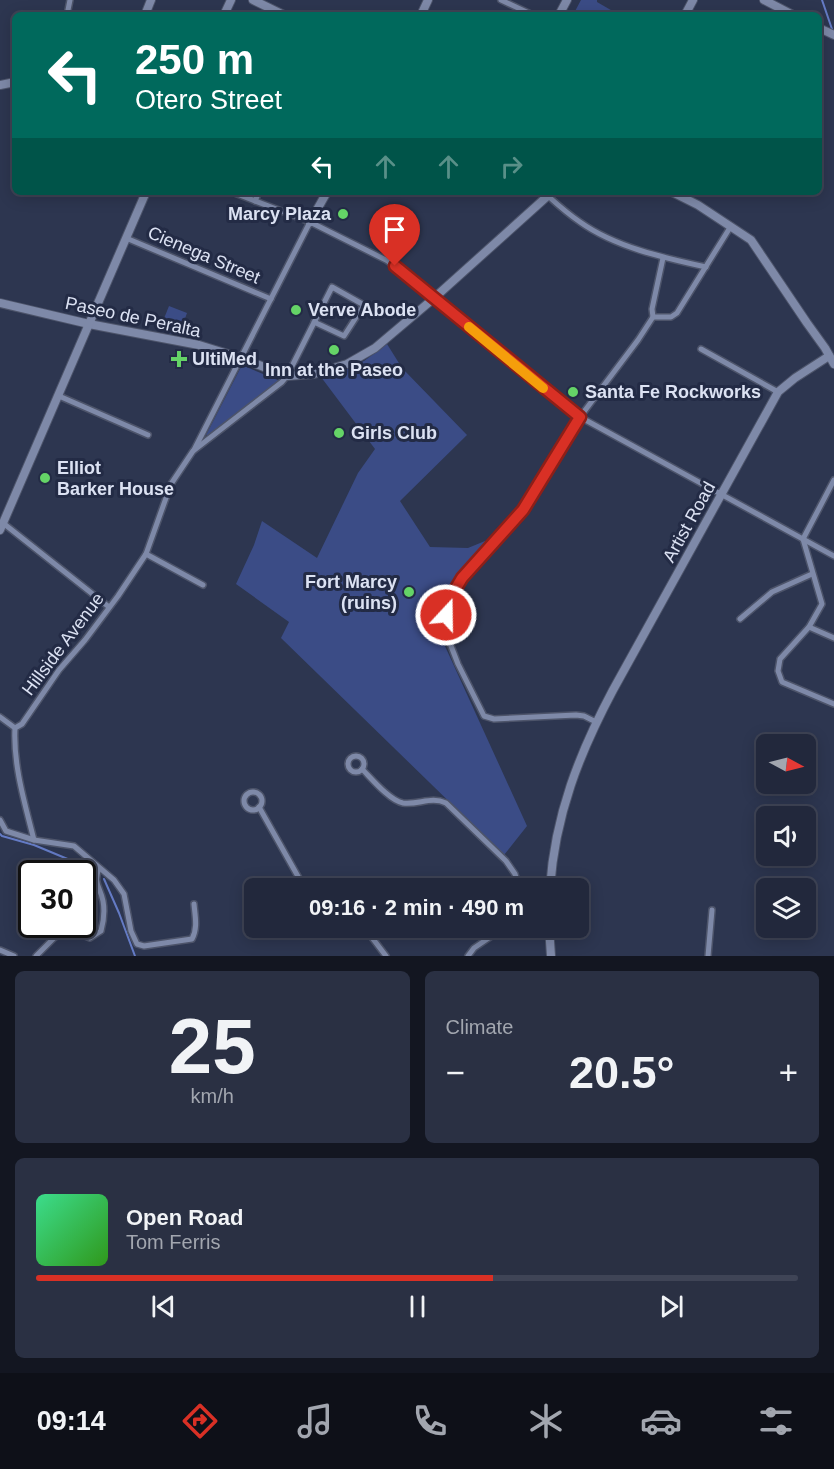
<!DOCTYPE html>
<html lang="en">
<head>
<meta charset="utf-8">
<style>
  body { margin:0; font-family:Helvetica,sans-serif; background:#2a3043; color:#f1f3f6; height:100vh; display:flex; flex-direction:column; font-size:22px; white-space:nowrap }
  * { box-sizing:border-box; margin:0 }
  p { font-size:20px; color:#a2a6af }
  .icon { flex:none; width:33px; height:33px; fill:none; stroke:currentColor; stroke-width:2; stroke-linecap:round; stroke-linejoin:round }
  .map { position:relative; height:956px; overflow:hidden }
  .side { display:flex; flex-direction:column; gap:15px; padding:15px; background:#131621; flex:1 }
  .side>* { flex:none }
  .top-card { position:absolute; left:12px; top:12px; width:810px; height:183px; border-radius:9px; box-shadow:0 3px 15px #0003,0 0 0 2px #3f4456; background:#00695c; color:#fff; overflow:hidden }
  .needle { width:39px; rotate:97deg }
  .controls { position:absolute; left:756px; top:734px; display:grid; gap:12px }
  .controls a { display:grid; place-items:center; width:60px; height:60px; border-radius:9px; background:#22283c; box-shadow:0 3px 15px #0003,0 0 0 2px #3f4456; font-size:30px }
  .speed { position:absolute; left:18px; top:860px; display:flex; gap:12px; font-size:30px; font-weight:700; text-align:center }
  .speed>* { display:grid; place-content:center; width:78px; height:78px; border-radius:50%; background:#22283c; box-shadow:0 3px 15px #0003,0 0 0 2px #3f4456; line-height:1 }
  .speed .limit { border:3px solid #111; border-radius:9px; background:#fff; color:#111 }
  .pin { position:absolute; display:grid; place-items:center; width:51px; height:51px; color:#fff; margin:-62px -26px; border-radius:50% 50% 50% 0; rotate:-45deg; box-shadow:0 0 6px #0007 }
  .pin .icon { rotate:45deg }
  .me { position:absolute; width:66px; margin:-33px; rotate:21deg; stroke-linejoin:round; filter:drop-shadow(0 0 4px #0008) }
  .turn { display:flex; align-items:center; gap:21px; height:126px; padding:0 24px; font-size:27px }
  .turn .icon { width:78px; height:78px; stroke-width:2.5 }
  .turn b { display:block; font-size:42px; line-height:51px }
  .lanes { display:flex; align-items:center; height:57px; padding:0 24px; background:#0003; justify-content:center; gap:30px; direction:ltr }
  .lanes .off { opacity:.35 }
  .big { font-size:45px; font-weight:700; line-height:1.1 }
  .side .tile { flex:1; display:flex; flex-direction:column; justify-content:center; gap:9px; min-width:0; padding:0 21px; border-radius:9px; background:#2a3043 }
  .side .dial { align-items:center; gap:0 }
  .dial b { font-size:78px; line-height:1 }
  .song { display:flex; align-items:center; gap:18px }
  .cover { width:72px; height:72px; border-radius:9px; background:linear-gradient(135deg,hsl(150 70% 55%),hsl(110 70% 35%)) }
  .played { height:6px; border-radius:3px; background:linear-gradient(90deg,#d93025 60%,#3f4456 60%) }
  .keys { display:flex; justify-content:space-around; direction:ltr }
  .heat { display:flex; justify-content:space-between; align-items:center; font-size:33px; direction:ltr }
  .side .tiles { flex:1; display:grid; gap:15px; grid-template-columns:1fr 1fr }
  .tile:last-child { grid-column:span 2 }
  .trip { position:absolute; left:244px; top:878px; width:345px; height:60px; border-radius:9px; background:#22283c; box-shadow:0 3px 15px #0003,0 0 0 2px #3f4456; font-weight:700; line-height:60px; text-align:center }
  .dock { display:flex; height:96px; justify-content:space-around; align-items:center; background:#0e1018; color:#a2a6af }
  .dock .icon { width:42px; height:42px }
  .dock .current { color:#d93025 }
  .dock b { font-size:27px; color:#f1f3f6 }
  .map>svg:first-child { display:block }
  .green { fill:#3b4c86 }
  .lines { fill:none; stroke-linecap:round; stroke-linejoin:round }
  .stream { stroke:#647bc5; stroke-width:2 }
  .street-casing { stroke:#4d546a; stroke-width:8 }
  .secondary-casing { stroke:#4d546a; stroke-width:10 }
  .street { stroke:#7e89a8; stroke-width:5 }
  .secondary { stroke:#7e89a8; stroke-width:8 }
  .route-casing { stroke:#8d1f18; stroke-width:15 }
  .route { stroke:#d93025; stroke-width:10 }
  .slow { stroke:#f59e0b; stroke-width:10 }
  .poi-dot { fill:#65d467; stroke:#232b45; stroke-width:2 }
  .labels { text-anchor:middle; stroke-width:6; stroke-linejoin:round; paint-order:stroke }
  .poi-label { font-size:18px; font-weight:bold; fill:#dce2f3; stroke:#232b45; text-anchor:start }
  .street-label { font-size:18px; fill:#dce2f3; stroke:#232b45 }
</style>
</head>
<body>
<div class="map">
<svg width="834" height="956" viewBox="0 0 834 956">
  <rect width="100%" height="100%" fill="#2d3650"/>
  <g class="green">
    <polygon points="581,0 597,0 597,2 616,13 615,15 573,15"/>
    <polygon points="169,306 187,313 179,335 159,331"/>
    <path d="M387,344L402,368L467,435L400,501L430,547L468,548L485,541L487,543C466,566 439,591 441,625C442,631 443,637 444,644L527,826L504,855L281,638L289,622L236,584L254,545L262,521L317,558L358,473L375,449L321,377L341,371L364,361Z"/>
    <polygon points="244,366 280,381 210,435 206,435 241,367"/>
  </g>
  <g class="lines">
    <g class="stream">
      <polyline points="822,0 833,32"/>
      <polyline points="0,834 2,836 34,845 82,865"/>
      <polyline points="104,879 119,913 135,956"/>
    </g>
    <g class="street-casing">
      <g id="street">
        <polyline points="501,0 533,15"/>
        <polyline points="67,15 70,0"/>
        <polyline points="232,192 310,222 386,260 401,270 437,301 580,417 834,556"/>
        <path d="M548,196C558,205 568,214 580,222C615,247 664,258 706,267"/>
        <polyline points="255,201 259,192"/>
        <polyline points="126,238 271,299"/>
        <polyline points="653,317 671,317 677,313 731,226"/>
        <polyline points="701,349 778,392"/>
        <polyline points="59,396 148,435"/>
        <polyline points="194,450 310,222"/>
        <polyline points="834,480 803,539 822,604 809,627 780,659 778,671 782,682 834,704"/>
        <polyline points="3,523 109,607"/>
        <polyline points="146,554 203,585"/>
        <polyline points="740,619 772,592 812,574"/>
        <polyline points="809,627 834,638"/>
        <polyline points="0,717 15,728"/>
        <polyline points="596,722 584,716 576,715 494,719 484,716 458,664 446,633 446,616 449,600 462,578 523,510 580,417 638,340 653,317 652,309 663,258"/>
        <circle cx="356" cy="764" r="8"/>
        <path d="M362,769C371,778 390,801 403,803C419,805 431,796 446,803L506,861L515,874L519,888"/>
        <circle cx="253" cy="801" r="9"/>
        <polyline points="259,807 300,880 309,888"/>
        <path d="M0,820L6,831L34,840L74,846L114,880L124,894L131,931L137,944L144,946L192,939C198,928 195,916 194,904"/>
        <path d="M34,840C25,804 13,765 15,728L22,724L59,670L85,640L118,596L146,554L171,484L193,451L282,382L287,376L332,287L364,305L344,336L314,322"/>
        <polyline points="364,927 386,956"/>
        <polyline points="0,950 14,956"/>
        <path d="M36,956L55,937L73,931L90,938L101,931C104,920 105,912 103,901C100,886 93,884 99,868"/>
        <polyline points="468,956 474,948 505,927"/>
        <polyline points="708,956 712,910"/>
      </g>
    </g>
    <g class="secondary-casing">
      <g id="secondary">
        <polyline points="253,0 284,15"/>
        <polyline points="764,0 793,15"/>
        <polyline points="145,15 151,0"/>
        <polyline points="224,15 231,0"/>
        <polyline points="421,15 428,0"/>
        <polyline points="559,15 567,0"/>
        <polyline points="685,15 693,0"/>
        <polyline points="819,28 834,35"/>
        <polyline points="0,85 15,82"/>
        <polyline points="672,192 698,205 751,240 807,323 825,348 834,364"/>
        <polyline points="310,222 327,192"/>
        <polyline points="0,303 89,324 199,345 241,358 287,376 314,374 347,364 375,348 433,299 552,192"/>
        <polyline points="0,530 146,192"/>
        <path d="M550,888C555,815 579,754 613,690L778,392L795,378L829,356"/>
        <polyline points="549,927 551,956"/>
      </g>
    </g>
    <use href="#street" class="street"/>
    <use href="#secondary" class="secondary"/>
  </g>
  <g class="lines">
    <g class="route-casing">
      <polyline id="route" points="395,266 580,417 523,510 462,578 449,600 446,615"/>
    </g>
    <use href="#route" class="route"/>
    <polyline class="slow" points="469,327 543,388"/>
  </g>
  <g class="poi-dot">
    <circle cx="343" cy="214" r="6"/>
    <circle cx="296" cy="310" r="6"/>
    <circle cx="334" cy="350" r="6"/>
    <path d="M176 350h6v6h6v6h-6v6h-6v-6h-6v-6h6z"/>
    <circle cx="573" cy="392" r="6"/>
    <circle cx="339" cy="433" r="6"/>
    <circle cx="45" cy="478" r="6"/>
    <circle cx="409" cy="592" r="6"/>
  </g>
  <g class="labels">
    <g class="poi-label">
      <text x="331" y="220" text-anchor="end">Marcy Plaza</text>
      <text x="308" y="316">Verve Abode</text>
      <text x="192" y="365">UltiMed</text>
      <text x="334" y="376" text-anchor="middle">Inn at the Paseo</text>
      <text x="585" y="398">Santa Fe Rockworks</text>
      <text x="351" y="439">Girls Club</text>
      <text x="57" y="474">Elliot<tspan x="57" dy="21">Barker House</tspan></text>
      <text x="397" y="588" text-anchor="end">Fort Marcy<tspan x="397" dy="21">(ruins)</tspan></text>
    </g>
    <g class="street-label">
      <text transform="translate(204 255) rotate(23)" y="6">Cienega Street</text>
      <text transform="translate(133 317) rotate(12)" y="6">Paseo de Peralta</text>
      <text transform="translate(689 522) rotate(-61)" y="6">Artist Road</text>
      <text transform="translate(63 644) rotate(-53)" y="6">Hillside Avenue</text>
    </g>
  </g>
</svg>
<div class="controls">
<a><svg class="needle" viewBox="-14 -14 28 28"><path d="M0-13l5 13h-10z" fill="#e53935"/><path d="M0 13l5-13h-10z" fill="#a2a6af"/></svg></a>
<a><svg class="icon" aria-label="sound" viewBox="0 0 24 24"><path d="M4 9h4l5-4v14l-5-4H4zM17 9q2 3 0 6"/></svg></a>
<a><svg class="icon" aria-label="layers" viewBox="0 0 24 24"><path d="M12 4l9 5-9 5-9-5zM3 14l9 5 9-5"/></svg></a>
</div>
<div class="speed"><div class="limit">30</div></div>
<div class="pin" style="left:395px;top:266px;background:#d93025"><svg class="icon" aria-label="arrive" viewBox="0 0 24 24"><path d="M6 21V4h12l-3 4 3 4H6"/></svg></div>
<svg class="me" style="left:446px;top:615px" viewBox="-20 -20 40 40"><circle r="17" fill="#d93025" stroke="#fff" stroke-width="3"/><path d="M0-11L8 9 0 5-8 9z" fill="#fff"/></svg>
<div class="trip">09:16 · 2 min · 490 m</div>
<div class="top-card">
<div class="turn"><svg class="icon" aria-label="left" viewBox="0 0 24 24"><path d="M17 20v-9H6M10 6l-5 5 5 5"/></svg><div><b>250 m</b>Otero Street</div></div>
<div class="lanes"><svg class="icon" aria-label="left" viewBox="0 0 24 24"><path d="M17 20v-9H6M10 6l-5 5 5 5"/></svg><svg class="icon off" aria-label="ahead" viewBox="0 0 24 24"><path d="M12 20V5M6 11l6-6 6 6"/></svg><svg class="icon off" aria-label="ahead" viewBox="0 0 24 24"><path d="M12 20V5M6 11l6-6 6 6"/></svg><svg class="icon off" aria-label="right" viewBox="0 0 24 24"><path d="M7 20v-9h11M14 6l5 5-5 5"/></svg></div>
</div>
</div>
<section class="side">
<div class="tiles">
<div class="tile dial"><b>25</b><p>km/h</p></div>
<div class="tile"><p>Climate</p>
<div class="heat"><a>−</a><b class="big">20.5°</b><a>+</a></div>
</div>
<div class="tile">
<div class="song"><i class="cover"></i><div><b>Open Road</b><p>Tom Ferris</p></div></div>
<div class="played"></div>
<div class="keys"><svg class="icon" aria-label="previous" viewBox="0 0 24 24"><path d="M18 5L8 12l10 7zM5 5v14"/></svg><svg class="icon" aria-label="pause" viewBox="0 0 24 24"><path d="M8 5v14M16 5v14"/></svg><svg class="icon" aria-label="next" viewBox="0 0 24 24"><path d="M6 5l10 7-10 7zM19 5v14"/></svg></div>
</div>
</div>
</section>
<nav class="dock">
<b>09:14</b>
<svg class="icon current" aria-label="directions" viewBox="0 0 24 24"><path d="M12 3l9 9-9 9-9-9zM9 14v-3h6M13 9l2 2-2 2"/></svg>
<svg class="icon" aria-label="music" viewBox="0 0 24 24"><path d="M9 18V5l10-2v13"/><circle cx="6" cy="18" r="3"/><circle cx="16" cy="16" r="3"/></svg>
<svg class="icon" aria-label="phone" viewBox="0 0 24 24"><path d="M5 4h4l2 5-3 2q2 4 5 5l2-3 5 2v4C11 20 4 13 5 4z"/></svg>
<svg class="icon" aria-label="climate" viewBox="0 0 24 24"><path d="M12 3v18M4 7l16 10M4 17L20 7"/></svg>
<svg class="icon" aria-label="car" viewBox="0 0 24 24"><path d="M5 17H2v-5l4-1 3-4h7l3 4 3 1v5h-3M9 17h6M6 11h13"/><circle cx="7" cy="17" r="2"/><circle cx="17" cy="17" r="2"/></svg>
<svg class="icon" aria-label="filters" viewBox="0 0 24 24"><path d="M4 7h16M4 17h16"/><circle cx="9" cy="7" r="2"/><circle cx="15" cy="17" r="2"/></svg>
</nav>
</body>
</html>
